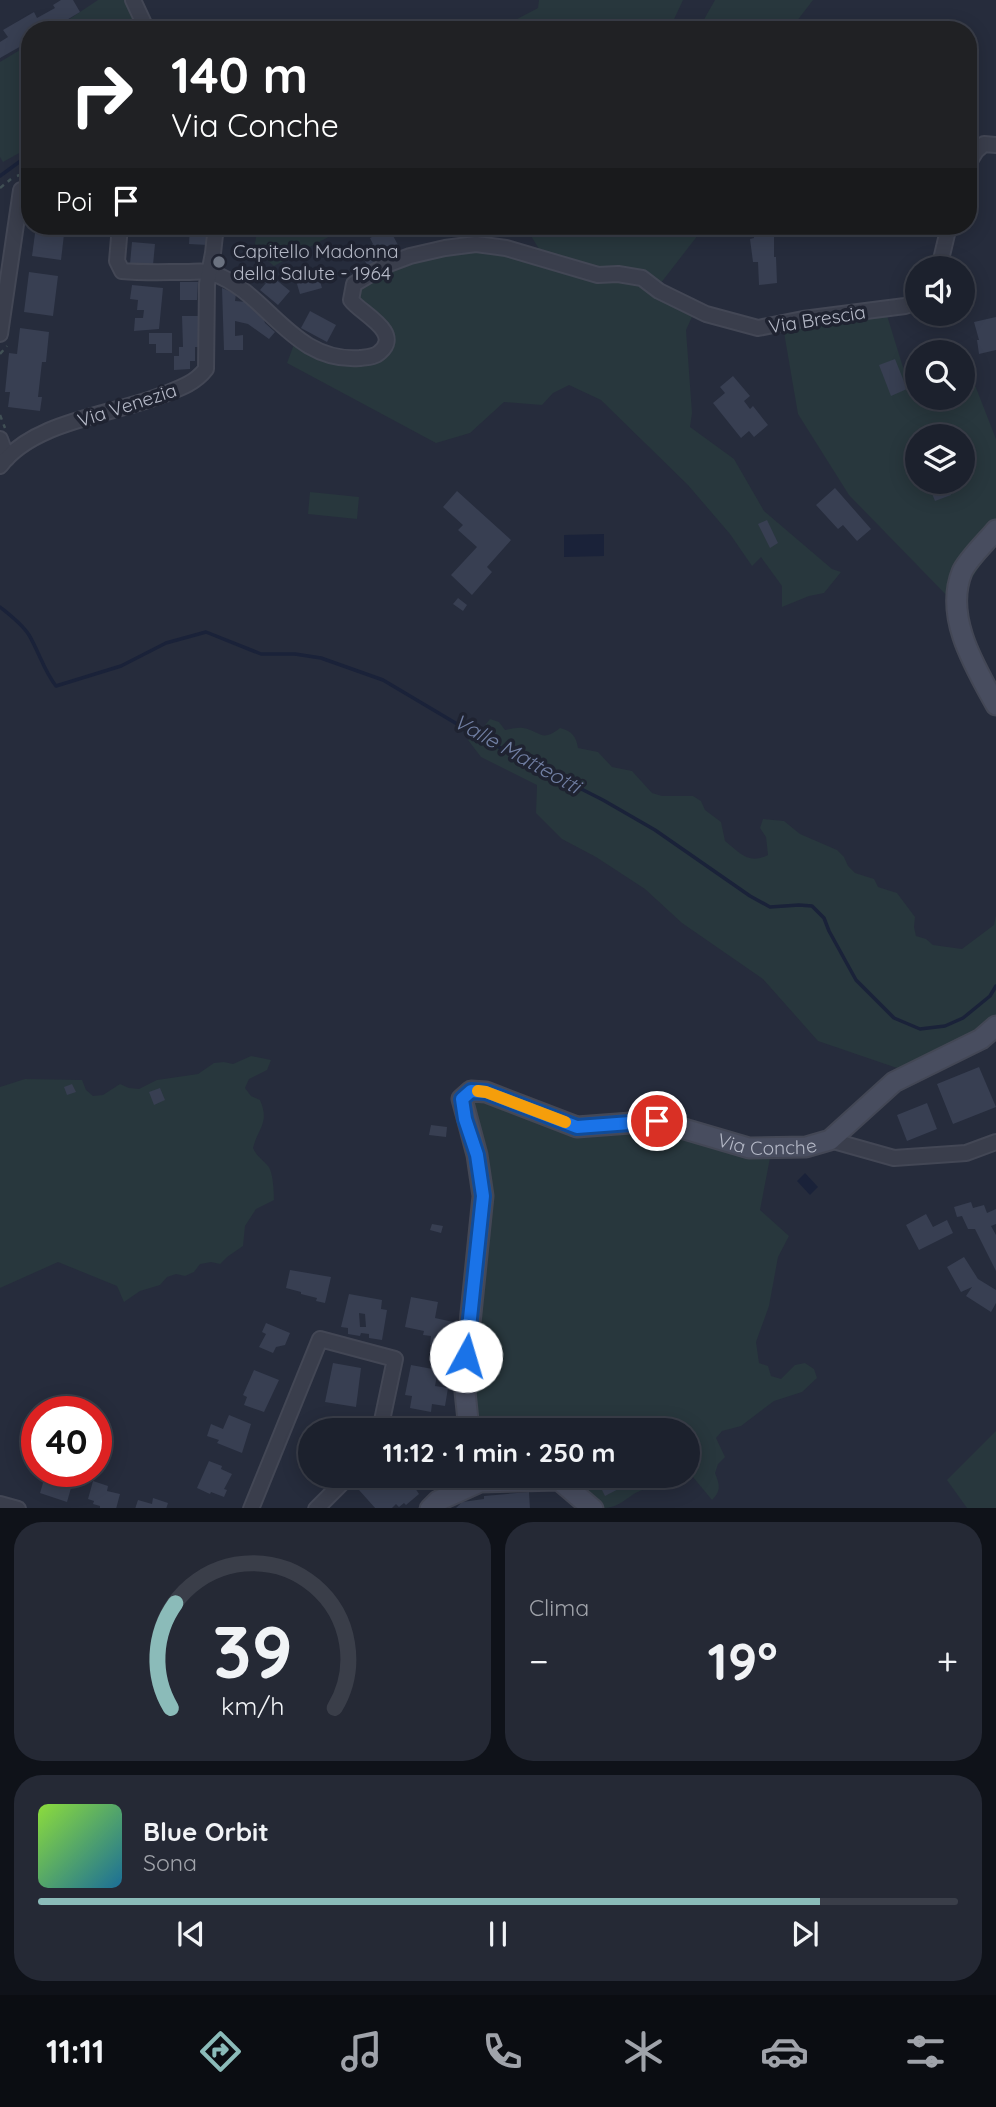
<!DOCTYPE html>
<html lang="it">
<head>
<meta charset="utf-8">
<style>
  body { margin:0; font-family:Quicksand,sans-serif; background:#252935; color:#f1f3f6; height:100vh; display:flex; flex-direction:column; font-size:26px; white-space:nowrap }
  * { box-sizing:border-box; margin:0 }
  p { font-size:23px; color:#a0a3aa }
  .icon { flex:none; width:38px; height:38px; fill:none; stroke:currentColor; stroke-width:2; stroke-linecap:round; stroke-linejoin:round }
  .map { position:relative; height:1508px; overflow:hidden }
  .details { display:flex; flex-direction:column; gap:14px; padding:14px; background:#0f1219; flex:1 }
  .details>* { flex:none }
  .guide { position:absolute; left:21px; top:21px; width:956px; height:214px; border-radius:28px; box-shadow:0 4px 18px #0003,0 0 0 2px #3a3e49; background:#202124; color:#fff; overflow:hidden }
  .controls { position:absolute; left:905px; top:256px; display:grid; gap:14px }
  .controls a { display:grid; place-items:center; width:70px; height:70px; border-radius:50%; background:#1c212d; box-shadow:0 4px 18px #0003,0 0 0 2px #3a3e49; font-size:35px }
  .speed { position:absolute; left:21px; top:1396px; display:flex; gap:14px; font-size:35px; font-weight:700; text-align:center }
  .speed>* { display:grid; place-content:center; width:91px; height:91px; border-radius:50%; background:#1c212d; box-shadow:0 4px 18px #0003,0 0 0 2px #3a3e49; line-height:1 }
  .speed .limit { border:10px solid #d22; background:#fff; color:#111 }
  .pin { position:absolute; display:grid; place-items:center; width:60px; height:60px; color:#fff; margin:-30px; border:4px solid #fff; border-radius:50%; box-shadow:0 2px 7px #0007 }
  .me { position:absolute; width:77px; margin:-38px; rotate:6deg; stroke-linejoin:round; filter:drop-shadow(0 0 5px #0008) }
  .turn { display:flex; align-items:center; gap:24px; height:147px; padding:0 35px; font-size:32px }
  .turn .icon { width:91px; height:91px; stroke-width:2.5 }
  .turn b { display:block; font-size:49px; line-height:60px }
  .then { display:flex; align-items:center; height:66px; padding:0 35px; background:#0003; gap:14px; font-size:26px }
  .big { font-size:52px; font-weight:800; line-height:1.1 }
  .details .widget { flex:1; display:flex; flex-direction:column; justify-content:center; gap:10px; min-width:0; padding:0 24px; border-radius:28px; background:#252935 }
  .details .dial { align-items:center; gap:0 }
  .dial svg { height:182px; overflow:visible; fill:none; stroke:#3a3e49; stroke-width:7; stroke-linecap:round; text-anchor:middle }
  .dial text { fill:#f1f3f6; stroke:none }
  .song { display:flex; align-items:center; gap:21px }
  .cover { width:84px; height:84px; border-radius:10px; background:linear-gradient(135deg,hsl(90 70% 55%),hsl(200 70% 35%)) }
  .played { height:7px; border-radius:4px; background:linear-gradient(90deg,#8bbbb9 85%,#3a3e49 85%) }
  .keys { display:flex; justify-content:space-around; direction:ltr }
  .heat { display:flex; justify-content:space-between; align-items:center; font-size:38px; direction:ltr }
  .details .tiles { flex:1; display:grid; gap:14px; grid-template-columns:1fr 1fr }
  .widget:last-child { grid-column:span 2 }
  .trip { position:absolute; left:298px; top:1418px; width:402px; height:70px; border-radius:35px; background:#1c212d; box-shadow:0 4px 18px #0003,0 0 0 2px #3a3e49; font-weight:800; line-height:70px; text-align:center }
  .tabs { display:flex; height:112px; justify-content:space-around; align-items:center; background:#0b0d12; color:#a0a3aa }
  .tabs .icon { width:49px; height:49px }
  .tabs .selected { color:#8bbbb9 }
  .tabs b { font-size:32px; color:#f1f3f6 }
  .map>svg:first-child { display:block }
  .green { fill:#28373d; fill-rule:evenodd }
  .water { fill:#1a2239 }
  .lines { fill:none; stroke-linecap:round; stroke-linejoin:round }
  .stream { stroke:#1a2239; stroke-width:3.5 }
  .building { fill:#383f52; fill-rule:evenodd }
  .street-casing { stroke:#434755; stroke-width:18 }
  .secondary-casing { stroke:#434755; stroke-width:23 }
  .path { stroke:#415055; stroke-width:2.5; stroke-dasharray:5 5; stroke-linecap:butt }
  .street { stroke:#3a3e4c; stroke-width:14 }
  .secondary { stroke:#484d5f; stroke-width:19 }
  .route-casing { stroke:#114b97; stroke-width:18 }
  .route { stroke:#1a73e8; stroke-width:12 }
  .slow { stroke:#f59e0b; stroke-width:12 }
  .worship-dot { fill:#6b7280; stroke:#1f2331; stroke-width:2.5 }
  .labels { text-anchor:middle; stroke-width:7; stroke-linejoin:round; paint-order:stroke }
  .poi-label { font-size:19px; fill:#b5b9c7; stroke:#1f2331; text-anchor:start }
  .street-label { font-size:19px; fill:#b5b9c7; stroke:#1f2331 }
  .water-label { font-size:21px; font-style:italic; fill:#717fa3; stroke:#1f2331 }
</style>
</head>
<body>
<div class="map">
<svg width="996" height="1509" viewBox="0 0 996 1509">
  <rect width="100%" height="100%" fill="#262c3c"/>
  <g class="green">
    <polygon points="98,0 133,0 147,30 53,30"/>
    <polygon points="539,0 683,0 669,30 496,30 538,8"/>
    <polygon points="715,0 813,0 790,30 698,30"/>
    <polygon points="30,44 30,147 3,162 0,157 0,62"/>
    <polygon points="258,226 349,226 274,266 254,249"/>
    <polygon points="537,226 705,226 657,288 696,308 686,330 692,413 690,427 734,459 764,511 832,569 841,572 824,593 809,596 782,607 782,586 761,557 752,566 730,534 688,485 601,400 569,385 553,393 542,405 504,402 470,433 436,443 287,363 296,339 355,358 386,343 356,307 354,284 445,248 544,257 528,231"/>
    <path d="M885,309L910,390L917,388V397H962L963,377L971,375L996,439V541L955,604L849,495L798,414L781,315L820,318ZM917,436H962V481H917Z"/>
    <polygon points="310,492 359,497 357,519 308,514"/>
    <path d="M490,719L499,722L505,730C511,729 518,727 523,728C541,731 541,743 560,728C572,731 576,736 578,748L598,752L612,767L632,771L652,793L662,796H693L701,801L705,810L721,822L725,841C740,853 749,865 768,855L766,837L760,828L763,819L784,821L800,834L837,850L844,857L848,866L855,873L874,879L878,887L897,893L915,917L914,927L916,936L926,939L933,945L962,949L994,925L996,915V1026L925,1074L897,1068L818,1041L763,979L682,923L645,889L596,857L562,839L536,813L537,785L481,757L468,740L478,734Z"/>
    <path d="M251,1056L271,1060L267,1070L249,1079L245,1088L251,1096L260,1100C270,1123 258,1128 253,1148C257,1157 262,1159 268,1166C273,1171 274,1192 274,1200L256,1209L245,1226L243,1246L227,1257L220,1264L211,1262L200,1264L194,1272L185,1276L176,1274L167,1277L160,1285L140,1291L124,1302L117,1286L58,1262L0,1288V1087L25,1079L82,1080L86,1090L93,1096L103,1095L120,1084L129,1088L139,1089L157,1080L198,1074L214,1063L224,1062L233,1064Z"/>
    <path d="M477,1095L567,1122L657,1128L770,1158L760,1210L789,1236L778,1257L769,1306L756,1342L759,1363L768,1366L771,1376L781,1379L795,1365L805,1363L814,1369L817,1378L802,1392L774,1401L741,1426L722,1431L716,1438L725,1457L718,1464L715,1473C720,1485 721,1491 712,1500L693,1477L664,1475H688V1430H468L481,1228L466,1106Z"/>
    <polygon points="996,1431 996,1508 967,1508 947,1480"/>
    <path d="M567,1475H663L655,1480L649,1488C628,1492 623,1509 601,1508Z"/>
  </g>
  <g class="water">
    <polygon points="604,534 604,556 564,557 564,535"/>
    <polygon points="805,1173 818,1187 810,1195 797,1181"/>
  </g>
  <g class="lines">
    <g class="stream">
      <polyline points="0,176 30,154"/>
      <path d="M0,607C10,615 22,624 29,635C39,652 44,671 56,686L121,666L166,643L206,632L261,654H295L321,658L383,680L479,737L603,800L655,830L750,896L770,907L799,905L812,906L824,918L829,931L856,980L894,1018L920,1029L945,1026L963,1018L990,996L996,986"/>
    </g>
  </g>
  <g class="building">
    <polygon points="61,0 73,0 80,12 50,30 30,30 30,41 0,58 0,42 8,37 3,30 34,12 37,18 55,8 53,5"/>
    <polygon points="36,226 65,226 61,260 32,256"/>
    <polygon points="132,226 157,226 156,235 131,233"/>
    <polygon points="190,226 210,226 208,245 189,244"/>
    <polygon points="580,226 610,226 587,236"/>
    <polygon points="753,226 774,226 774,257 776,257 777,283 759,285 758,262 753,262 750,239 754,238"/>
    <polygon points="389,228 399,247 381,257 383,261 369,268 359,251 373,244 370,238"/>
    <polygon points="132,242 155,244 153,265 130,264"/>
    <polygon points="316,267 322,288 300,294 294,274"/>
    <polygon points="264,270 290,291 278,305 260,290 266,283 258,277"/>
    <polygon points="29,272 58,276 53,316 24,312"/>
    <polygon points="180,282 198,282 197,300 180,300"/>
    <polygon points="132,285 163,288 159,329 134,331 135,318 143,318 144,310 137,310 138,300 130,299"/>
    <polygon points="222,288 236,294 235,301 246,302 263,317 265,323 275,332 269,339 248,324 235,321 235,336 243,335 243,350 224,350"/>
    <polygon points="310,311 336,325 327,342 301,328"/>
    <polygon points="182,316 200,316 201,347 195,347 195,361 190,361 190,369 174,370 174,356 179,356 179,347 183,347"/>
    <polygon points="996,317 996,350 979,354 977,340 979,340 974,322"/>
    <polygon points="20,328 49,332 46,362 42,362 38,397 42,397 40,411 8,407 10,392 5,392 9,353 17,354"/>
    <polygon points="149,333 172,333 172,353 156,353 156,344 149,344"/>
    <polygon points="895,359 907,389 891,396 879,365"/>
    <polygon points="733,376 750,396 744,401 750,409 753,406 768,425 754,437 749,431 741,438 713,403 725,393 720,387"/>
    <polygon points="927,481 945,481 951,495 935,501"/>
    <polygon points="835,488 871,529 857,541 843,525 838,529 816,505"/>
    <polygon points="457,491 511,540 487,567 492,572 472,595 451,575 477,547 458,530 463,525 443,507"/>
    <polygon points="767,520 778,543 770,548 758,524"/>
    <polygon points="458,598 467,605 463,611 453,604"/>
    <polygon points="979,1067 996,1107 953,1124 937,1084"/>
    <polygon points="72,1084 76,1092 67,1095 64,1087"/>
    <polygon points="160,1088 165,1100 154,1105 149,1092"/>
    <polygon points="927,1103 937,1129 907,1141 897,1115"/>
    <polygon points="431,1125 447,1127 446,1137 429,1135"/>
    <polygon points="971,1202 973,1208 984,1205 987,1213 996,1209 996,1224 991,1226 996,1235 996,1271 975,1229 968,1229 962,1216 957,1217 954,1207"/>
    <polygon points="926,1214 933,1227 947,1220 953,1233 919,1250 906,1225"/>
    <polygon points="432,1224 443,1226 441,1233 430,1230"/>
    <polygon points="964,1257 978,1279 996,1290 996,1303 991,1312 966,1296 972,1287 961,1292 947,1267"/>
    <polygon points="290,1270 331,1277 325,1303 316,1301 317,1298 301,1294 301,1292 286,1288"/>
    <path d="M349,1294L382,1300L381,1309L387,1310L382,1340L369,1338V1334L361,1333L360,1336L348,1334V1328L341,1327ZM359,1313L365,1314L366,1327H360Z"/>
    <polygon points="411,1297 438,1302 435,1318 453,1322 448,1348 430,1345 431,1336 423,1335 424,1331 405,1327"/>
    <polygon points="266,1323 290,1333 285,1345 276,1347 273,1353 259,1347 266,1334 262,1332"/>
    <polygon points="333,1363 361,1368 356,1407 325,1402"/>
    <polygon points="411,1365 438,1370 435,1386 448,1388 445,1406 432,1404 431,1412 410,1408 412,1396 405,1395"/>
    <polygon points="254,1370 279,1380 264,1412 244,1405 247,1397 243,1395"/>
    <polygon points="229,1415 251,1424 242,1453 217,1443 219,1440 207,1436 211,1424 223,1429"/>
    <polygon points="323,1419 343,1427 342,1430 318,1430"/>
    <polygon points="411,1425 428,1429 427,1430 405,1430"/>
    <polygon points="209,1461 222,1466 221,1469 232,1474 224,1489 227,1490 224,1497 211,1492 210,1494 197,1488"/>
    <polygon points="46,1473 73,1481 67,1502 40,1493"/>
    <polygon points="402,1475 416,1475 422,1482 415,1488 419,1494 406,1505 404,1503 399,1507 396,1504 391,1509 376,1509 359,1490 372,1477 392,1477 396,1481"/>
    <polygon points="620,1475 626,1485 605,1496 595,1476"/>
    <polygon points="93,1481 108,1486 107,1491 120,1494 116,1509 100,1509 100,1506 93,1504 94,1501 88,1499"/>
    <polygon points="529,1492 530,1509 455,1509 462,1502 484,1499 484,1496"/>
    <polygon points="153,1498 168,1503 166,1509 135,1509 138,1500 152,1504"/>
  </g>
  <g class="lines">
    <g class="street-casing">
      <g id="street">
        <polyline points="133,0 147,30"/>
        <polyline points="968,164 976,151 984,144 996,145"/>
        <path d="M120,226L117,261L122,271C143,273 165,272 186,272C194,272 205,270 212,273C268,292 291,363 360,358C368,357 375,357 380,352C403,332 360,313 351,300L354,284L386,265L410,256L445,248L476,244L506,248L598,275L618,274L642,278L659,291L706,314L758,328L803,319L905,306L917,302"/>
        <polyline points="939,268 949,226"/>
        <polyline points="0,334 21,190 30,192"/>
        <polyline points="0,439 7,458"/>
        <path d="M0,466C34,420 114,415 165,394C181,388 195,383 206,369L207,284L213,253L216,226"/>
        <polyline points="830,1140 894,1158 966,1153 996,1142"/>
        <polyline points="0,1504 18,1509"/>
        <polyline points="251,1509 320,1339 395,1359 380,1430"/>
        <polyline points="316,1509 350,1475"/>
      </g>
    </g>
    <g class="secondary-casing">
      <g id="secondary">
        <path d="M996,530C987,541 967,560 962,572C944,617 975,667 996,705"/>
        <path id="s1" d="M469,1430L464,1382L483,1196L477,1155L462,1099L471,1091L486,1092L577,1127L657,1121L749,1148L806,1147L830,1140L894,1082L981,1039L996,1026"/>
        <polyline points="430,1509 438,1501 480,1482 559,1480 593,1509"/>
      </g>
    </g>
    <g class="path">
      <polyline points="17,176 30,171"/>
      <polyline points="0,188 11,179"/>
      <polyline points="0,354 7,346"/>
      <polyline points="0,415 5,428"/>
    </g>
    <use href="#street" class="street"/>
    <use href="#secondary" class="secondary"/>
  </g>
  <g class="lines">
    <g class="route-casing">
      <polyline id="route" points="466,1356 483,1196 477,1155 465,1119 462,1099 471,1091 486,1092 577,1127 657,1121"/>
    </g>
    <use href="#route" class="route"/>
    <polyline class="slow" points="478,1091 486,1092 565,1122"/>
  </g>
  <circle class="worship-dot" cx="219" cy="262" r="7"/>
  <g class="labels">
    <g class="poi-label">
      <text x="233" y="258">Capitello Madonna<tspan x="233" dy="22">della Salute - 1964</tspan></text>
    </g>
    <g class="street-label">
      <text transform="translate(817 319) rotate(-9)" y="7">Via Brescia</text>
      <text transform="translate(127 405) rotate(-18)" y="7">Via Venezia</text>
      <text dy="7" stroke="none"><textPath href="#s1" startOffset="653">Via Conche</textPath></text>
    </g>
    <g class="water-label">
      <text transform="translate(517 754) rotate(29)" y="7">Valle Matteotti</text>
    </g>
  </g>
</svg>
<div class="controls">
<a><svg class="icon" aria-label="sound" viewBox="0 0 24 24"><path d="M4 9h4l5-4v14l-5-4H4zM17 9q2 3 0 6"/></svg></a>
<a><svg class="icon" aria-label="search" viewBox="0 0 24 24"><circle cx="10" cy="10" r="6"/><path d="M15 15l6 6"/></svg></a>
<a><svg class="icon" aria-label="layers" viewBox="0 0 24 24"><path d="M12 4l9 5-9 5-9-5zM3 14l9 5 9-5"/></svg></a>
</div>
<div class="speed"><div class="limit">40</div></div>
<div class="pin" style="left:657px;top:1121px;background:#d93025"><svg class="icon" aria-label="arrive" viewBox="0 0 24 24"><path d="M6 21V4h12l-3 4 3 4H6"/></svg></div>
<svg class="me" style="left:466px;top:1356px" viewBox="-20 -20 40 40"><circle r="19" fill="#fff"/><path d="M0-13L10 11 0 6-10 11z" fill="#1a73e8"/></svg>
<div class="trip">11:12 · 1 min · 250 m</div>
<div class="guide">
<div class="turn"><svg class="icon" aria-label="right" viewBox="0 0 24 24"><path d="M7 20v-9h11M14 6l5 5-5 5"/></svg><div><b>140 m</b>Via Conche</div></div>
<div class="then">Poi<svg class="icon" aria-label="arrive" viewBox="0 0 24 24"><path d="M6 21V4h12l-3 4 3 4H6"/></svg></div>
</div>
</div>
<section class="details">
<div class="tiles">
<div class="widget dial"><svg viewBox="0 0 100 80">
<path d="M14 69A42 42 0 1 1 86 69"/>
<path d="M14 69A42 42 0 0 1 16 23" stroke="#8bbbb9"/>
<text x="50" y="56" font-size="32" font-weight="700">39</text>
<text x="50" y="72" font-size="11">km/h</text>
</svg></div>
<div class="widget"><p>Clima</p>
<div class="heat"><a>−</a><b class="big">19°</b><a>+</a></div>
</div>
<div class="widget">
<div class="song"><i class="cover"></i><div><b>Blue Orbit</b><p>Sona</p></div></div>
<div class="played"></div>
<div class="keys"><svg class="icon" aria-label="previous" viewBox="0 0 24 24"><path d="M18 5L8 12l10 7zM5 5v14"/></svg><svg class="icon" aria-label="pause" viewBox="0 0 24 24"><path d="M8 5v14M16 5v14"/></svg><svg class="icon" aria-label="next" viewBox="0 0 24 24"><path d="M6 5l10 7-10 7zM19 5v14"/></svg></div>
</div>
</div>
</section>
<nav class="tabs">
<b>11:11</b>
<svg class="icon selected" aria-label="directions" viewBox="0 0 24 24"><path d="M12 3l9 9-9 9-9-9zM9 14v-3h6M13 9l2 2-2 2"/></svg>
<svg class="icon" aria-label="music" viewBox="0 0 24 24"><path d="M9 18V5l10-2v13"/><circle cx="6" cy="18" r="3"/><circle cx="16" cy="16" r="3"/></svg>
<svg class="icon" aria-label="phone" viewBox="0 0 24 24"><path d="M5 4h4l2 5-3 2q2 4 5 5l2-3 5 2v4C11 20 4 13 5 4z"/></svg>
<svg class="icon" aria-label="climate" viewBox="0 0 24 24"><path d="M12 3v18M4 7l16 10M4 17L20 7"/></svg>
<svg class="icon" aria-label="car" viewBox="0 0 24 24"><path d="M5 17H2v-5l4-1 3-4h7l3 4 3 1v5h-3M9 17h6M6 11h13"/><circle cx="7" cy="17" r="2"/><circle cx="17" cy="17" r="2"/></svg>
<svg class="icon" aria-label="filters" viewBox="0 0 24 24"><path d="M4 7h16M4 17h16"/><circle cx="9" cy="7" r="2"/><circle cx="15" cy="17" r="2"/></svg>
</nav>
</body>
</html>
